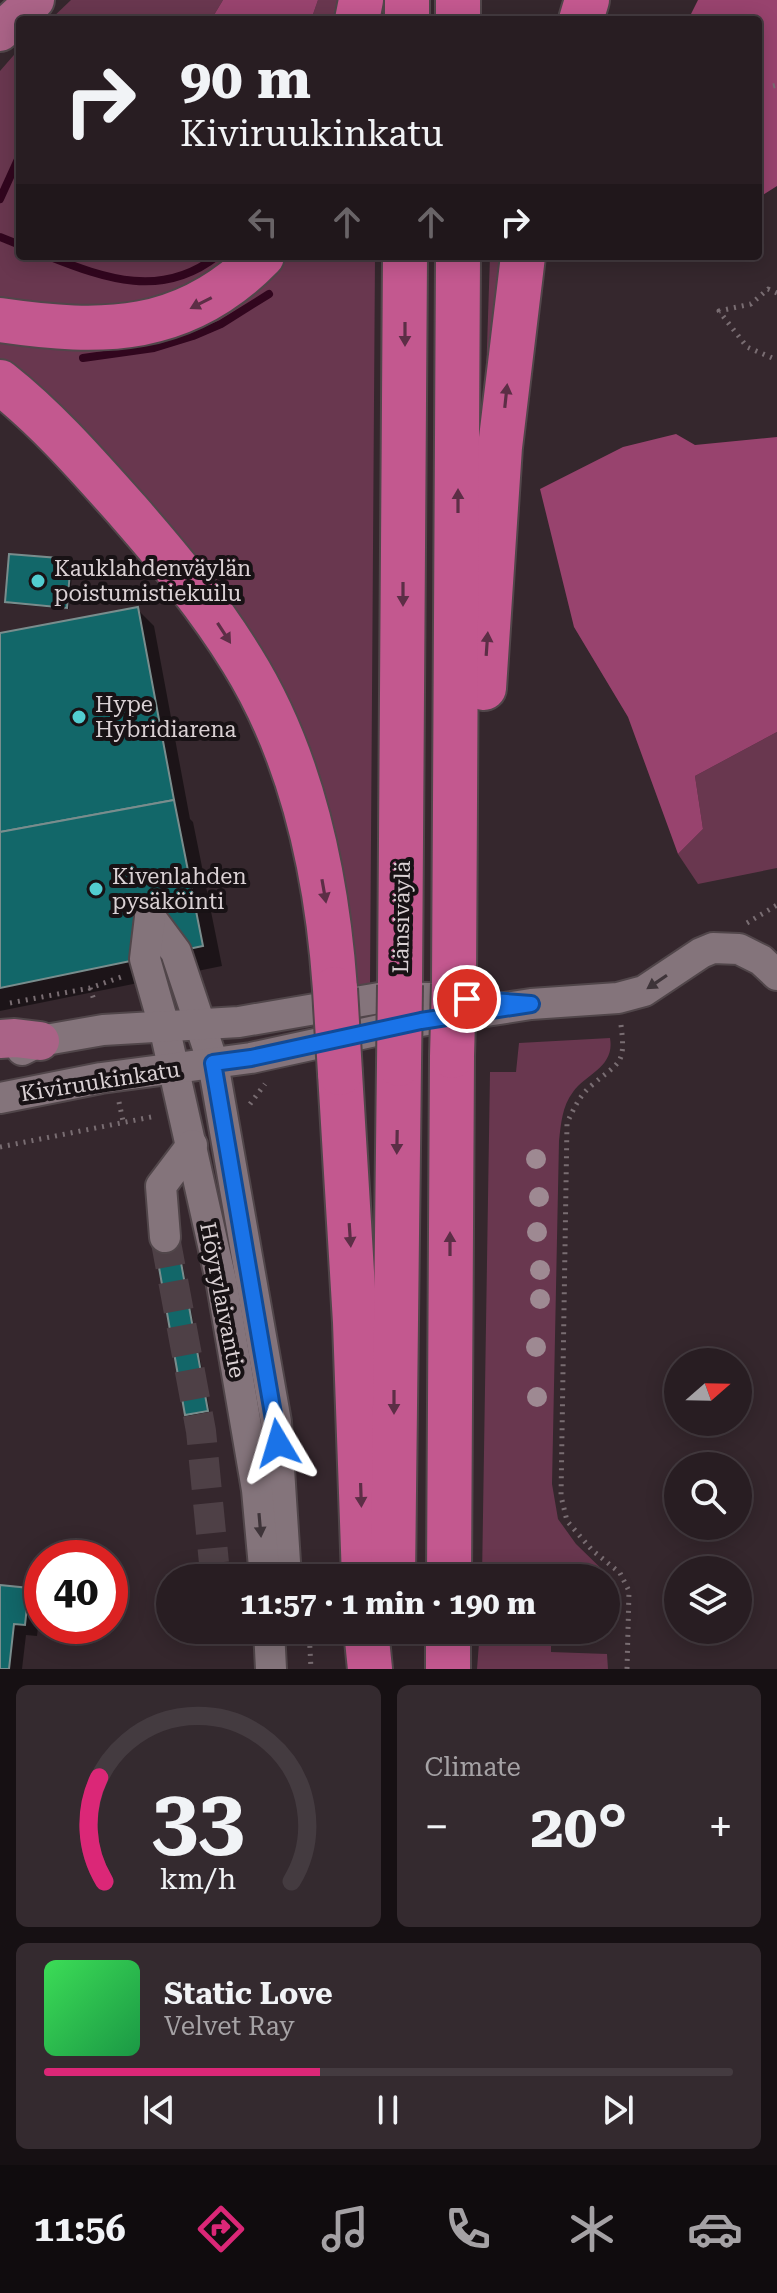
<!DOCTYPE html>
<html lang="en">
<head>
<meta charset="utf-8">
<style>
  body { margin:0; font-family:"Roboto Serif",serif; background:#342a2f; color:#f1f3f6; height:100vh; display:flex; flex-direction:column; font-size:30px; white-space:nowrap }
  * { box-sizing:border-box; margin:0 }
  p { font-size:26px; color:#a5a2a5 }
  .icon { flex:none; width:44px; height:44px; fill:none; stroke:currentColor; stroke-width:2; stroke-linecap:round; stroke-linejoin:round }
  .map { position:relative; height:1669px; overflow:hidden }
  .drawer { display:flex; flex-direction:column; gap:16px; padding:16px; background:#161013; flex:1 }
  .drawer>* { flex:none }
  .banner { position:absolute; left:16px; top:16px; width:746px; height:244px; border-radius:8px; box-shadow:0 4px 20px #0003,0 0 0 2px #443b40; background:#281d22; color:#f1f3f6; overflow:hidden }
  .needle { width:52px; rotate:70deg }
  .buttons { position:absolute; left:664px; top:1348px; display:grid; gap:16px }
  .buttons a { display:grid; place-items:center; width:88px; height:88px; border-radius:50%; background:#281d22; box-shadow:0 4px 20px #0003,0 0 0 2px #443b40; font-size:40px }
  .speed { position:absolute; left:24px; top:1540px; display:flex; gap:16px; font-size:40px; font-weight:700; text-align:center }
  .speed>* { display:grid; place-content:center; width:104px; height:104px; border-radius:50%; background:#281d22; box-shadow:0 4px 20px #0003,0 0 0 2px #443b40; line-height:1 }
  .speed .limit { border:12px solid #d22; background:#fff; color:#111 }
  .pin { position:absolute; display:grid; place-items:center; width:68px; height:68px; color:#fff; margin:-34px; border:4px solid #fff; border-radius:50%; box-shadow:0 2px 8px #0007 }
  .me { position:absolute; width:88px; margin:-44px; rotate:353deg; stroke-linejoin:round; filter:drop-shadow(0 0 6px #0008) }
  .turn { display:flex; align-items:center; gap:28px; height:168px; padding:0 32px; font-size:36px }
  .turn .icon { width:104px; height:104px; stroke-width:2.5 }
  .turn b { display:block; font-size:56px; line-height:68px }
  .lanes { display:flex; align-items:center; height:76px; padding:0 32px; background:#0003; justify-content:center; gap:40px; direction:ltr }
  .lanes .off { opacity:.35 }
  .big { font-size:60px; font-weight:700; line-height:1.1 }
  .drawer .card { flex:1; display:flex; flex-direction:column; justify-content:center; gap:12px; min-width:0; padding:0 28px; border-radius:12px; background:#342a2f }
  .drawer .dial { align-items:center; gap:0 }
  .dial svg { height:208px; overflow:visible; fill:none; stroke:#443b40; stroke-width:7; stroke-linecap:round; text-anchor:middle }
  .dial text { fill:#f1f3f6; stroke:none }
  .song { display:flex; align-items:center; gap:24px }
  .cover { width:96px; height:96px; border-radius:12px; background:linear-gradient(135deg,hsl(130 70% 55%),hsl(140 70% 35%)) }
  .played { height:8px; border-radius:4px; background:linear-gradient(90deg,#db2777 40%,#443b40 40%) }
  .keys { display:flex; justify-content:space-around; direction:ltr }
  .heat { display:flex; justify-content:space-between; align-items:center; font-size:44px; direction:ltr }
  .drawer .tiles { flex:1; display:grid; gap:16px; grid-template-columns:1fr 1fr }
  .card:last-child { grid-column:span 2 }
  .trip { position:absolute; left:156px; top:1564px; width:464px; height:80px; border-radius:40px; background:#281d22; box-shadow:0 4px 20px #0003,0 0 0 2px #443b40; font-weight:700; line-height:80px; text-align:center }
  .menu { display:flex; height:128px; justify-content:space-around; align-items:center; background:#100c0e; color:#a5a2a5 }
  .menu .icon { width:56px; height:56px }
  .menu .on { color:#db2777 }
  .menu b { font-size:36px; color:#f1f3f6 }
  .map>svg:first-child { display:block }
  .green { fill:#69374f }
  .forest { fill:#98436e }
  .shadow { fill:#0007 }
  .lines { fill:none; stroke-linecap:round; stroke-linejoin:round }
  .stream { stroke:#31061e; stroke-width:8 }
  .building { fill:#126769; stroke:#798d8d; stroke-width:2 }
  .minor-tunnel { stroke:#4e4046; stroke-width:30; stroke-dasharray:30 15; stroke-linecap:butt }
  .minor-casing { stroke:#51464a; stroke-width:34 }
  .major-casing { stroke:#51464a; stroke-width:42 }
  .highway-casing { stroke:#51464a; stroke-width:48 }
  .path { stroke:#796d72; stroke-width:5; stroke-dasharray:2 6; stroke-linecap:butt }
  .minor { stroke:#84747b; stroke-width:30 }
  .major { stroke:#aa6387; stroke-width:38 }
  .highway { stroke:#c3588f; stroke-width:44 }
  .highway-bridge-casing { stroke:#51464a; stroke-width:48; stroke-linecap:butt }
  .highway-bridge { stroke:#c3588f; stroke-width:44 }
  .tree { fill:#9e8992 }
  .oneway { fill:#5c2e46 }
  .oneway2 { fill:#3e3439 }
  .route-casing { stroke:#114b97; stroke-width:20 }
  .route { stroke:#1a73e8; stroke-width:14 }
  .poi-dot { fill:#52cdd0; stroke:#181215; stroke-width:3 }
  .labels { text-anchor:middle; stroke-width:8; stroke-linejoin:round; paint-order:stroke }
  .poi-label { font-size:22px; fill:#dad1d4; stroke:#181215; text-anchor:start }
  .street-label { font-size:22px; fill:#dad1d4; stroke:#181215 }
</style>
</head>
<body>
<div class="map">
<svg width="777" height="1669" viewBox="0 0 777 1669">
  <rect width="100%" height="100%" fill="#35272d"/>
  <g class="green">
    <polygon points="71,0 223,0 211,20 50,20"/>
    <polygon points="318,0 348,0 345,20 311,20"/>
    <polygon points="20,48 20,256 242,256 198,288 111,312 0,304 0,71"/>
    <polygon points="286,256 375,256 370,987 350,988 297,739 0,363 0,334 244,297"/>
    <polygon points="490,256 508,256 486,377"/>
    <polygon points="777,732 777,868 698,884 678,854 703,829 695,776"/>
    <path d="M610,1038C615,1067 587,1073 573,1092C562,1106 561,1124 559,1141L552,1484L558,1519L576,1544L614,1581H606V1578H482L490,1072H516L519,1043Z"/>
    <polygon points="480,1630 551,1630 551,1652 607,1654 608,1669 477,1669"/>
  </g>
  <g class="forest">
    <polygon points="223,0 318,0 311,20 211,20"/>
    <polygon points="698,0 777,0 777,186 758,198 758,20 688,20"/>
    <polygon points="676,434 695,445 777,437 777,732 695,776 703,829 678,854 628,717 574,627 540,489 623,447"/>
  </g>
  <g class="shadow">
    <polygon points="70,561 73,564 69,609 10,604 7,602"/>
    <polygon points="138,610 154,626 190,819 193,822 222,966 0,1011 0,635"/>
    <polygon points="156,1240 178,1240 210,1413 190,1417 187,1414"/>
    <polygon points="0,1587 28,1590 41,1602 37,1636 26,1635 22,1669 0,1669"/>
  </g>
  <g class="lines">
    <g class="stream">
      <polyline points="0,199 20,155"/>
      <polyline points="0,237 20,245"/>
      <path d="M48,256C106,279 162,299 217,256"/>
      <polyline points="83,358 154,348 193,336 221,324 269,294"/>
    </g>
  </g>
  <g class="building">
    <polygon points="9,554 71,559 67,608 5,602"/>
    <polygon points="138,607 174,800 0,832 0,633"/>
    <polygon points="174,800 203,946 0,988 0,832"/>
    <polygon points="176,1235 208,1411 185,1415 154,1239"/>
    <polygon points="0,1585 29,1588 25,1625 14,1624 9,1669 0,1669"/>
  </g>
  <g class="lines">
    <polyline class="minor-tunnel" points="165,1237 201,1431 214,1563"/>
    <g class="minor-casing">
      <g id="minor">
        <polyline points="150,917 176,952 213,1063 276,1422 286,1578"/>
        <polyline points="150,917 145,959 164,1026 222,1285 257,1490 265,1578"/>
        <polyline points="22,1050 40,1041 103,1030 239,1022 385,997 473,999"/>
        <polyline points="0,1098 101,1078 251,1058 421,1021 531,1004 618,998 644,991 701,953 713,948 739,949 761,960 777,975"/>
        <polyline points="165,1237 161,1186 192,1145"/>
        <polyline points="269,1630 271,1669"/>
      </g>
    </g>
    <g class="major-casing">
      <g id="major">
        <polyline points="0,32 35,0"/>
        <polyline points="0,1039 15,1038 40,1041"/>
      </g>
    </g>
    <g class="highway-casing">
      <g id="highway">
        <polyline points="357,20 361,0"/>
        <polyline points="407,20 407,0"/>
        <polyline points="458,20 458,0"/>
        <polyline points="581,20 587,0"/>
        <path d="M0,320C103,335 185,335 262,256"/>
        <path d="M0,382C48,420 87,465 128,511C169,558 209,606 242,660C303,758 327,875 335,989"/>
        <polyline points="484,688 500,447 523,256"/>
        <polyline points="454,984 458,256"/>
        <polyline points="400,985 405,256"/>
        <polyline points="340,1073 355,1322 364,1578"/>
        <polyline points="393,1578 399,1064"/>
        <polyline points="449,1578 452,1056"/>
        <polyline points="366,1630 370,1669"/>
        <polyline points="448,1669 448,1630"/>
      </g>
    </g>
    <g class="path">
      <polyline points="773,86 777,85"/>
      <polyline points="777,293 768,289 751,304 719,311 747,347 777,360"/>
      <polyline points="747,923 777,905"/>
      <polyline points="90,988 95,1003"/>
      <polyline points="10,1003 90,988 124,976"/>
      <path d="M621,1025C626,1065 620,1061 592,1085C580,1095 574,1108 567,1123L561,1496L567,1521L592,1550L620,1573L629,1591L627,1669"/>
      <polyline points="119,1102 123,1121"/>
      <polyline points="250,1104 265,1084"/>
      <polyline points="0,1147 156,1116"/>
      <polyline points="309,1630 311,1669"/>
    </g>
    <use href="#minor" class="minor"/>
    <use href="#major" class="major"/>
    <use href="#highway" class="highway"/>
    <g class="highway-bridge-casing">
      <g id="highway-bridge">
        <polyline points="335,989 340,1073"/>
        <polyline points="452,1056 454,984"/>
        <polyline points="399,1064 400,985"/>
      </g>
    </g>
    <use href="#highway-bridge" class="highway-bridge"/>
  </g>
  <g class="tree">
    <circle cx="536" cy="1159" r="10"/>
    <circle cx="539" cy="1197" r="10"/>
    <circle cx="537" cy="1232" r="10"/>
    <circle cx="540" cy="1270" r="10"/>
    <circle cx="540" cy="1299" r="10"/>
    <circle cx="536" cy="1347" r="10"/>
    <circle cx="537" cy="1397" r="10"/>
  </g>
  <defs><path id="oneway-solid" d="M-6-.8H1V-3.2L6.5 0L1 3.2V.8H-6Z" transform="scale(2)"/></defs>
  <g class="oneway">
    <use href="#oneway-solid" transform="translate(201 303) rotate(153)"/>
    <use href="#oneway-solid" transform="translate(405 334) rotate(90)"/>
    <use href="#oneway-solid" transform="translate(506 396) rotate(-84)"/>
    <use href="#oneway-solid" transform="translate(458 501) rotate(-90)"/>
    <use href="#oneway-solid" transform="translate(403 594) rotate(90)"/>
    <use href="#oneway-solid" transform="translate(224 633) rotate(57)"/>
    <use href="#oneway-solid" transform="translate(487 644) rotate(-86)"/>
    <use href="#oneway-solid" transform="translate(324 891) rotate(80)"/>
    <use href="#oneway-solid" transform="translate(397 1142) rotate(91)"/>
    <use href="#oneway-solid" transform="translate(350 1235) rotate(86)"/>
    <use href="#oneway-solid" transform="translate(450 1244) rotate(-90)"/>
    <use href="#oneway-solid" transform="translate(394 1402) rotate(90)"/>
    <use href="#oneway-solid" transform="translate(361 1495) rotate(88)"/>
  </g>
  <g class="oneway2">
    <use href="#oneway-solid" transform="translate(657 982) rotate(146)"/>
    <use href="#oneway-solid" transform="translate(260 1525) rotate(85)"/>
  </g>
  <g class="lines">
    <g class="route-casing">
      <polyline id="route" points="278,1443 213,1063 251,1058 421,1021 531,1004 467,999"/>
    </g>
    <use href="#route" class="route"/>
  </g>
  <g class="poi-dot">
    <circle cx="38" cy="581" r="8"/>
    <circle cx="79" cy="717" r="8"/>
    <circle cx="96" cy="889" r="8"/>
  </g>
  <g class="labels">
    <g class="poi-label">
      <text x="54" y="576">Kauklahdenväylän<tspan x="54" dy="25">poistumistiekuilu</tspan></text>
      <text x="95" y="712">Hype<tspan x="95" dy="25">Hybridiarena</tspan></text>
      <text x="112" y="884">Kivenlahden<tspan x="112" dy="25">pysäköinti</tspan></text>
    </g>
    <g class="street-label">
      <text transform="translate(401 917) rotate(-89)" y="8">Länsiväylä</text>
      <text transform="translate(100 1081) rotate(-9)" y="8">Kiviruukinkatu</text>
      <text transform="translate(223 1300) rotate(79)" y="8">Höyrylaivantie</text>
    </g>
  </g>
</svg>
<div class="buttons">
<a><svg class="needle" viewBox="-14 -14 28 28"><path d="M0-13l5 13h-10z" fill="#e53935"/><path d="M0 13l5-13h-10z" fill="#a5a2a5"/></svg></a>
<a><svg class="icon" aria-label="search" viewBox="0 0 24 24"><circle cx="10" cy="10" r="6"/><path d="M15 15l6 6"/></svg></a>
<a><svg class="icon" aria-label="layers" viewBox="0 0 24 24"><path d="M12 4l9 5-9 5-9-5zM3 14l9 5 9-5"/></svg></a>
</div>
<div class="speed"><div class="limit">40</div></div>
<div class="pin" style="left:467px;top:999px;background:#d93025"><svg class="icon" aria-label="arrive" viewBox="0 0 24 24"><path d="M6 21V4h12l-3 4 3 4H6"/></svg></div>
<svg class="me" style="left:278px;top:1443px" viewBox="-20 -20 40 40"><path d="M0-17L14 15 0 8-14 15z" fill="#1a73e8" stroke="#fff" stroke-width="4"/></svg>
<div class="trip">11:57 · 1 min · 190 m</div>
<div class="banner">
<div class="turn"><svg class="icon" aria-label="right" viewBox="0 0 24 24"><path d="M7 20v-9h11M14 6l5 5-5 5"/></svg><div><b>90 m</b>Kiviruukinkatu</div></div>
<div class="lanes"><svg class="icon off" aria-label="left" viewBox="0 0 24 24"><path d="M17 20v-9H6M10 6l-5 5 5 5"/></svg><svg class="icon off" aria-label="ahead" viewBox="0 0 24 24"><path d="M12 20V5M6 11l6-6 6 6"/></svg><svg class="icon off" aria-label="ahead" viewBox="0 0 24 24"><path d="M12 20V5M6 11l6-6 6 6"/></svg><svg class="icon" aria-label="right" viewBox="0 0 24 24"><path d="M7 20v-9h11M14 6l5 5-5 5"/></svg></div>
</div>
</div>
<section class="drawer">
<div class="tiles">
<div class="card dial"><svg viewBox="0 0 100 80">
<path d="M14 69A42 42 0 1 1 86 69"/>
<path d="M14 69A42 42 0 0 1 12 29" stroke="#db2777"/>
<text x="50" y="56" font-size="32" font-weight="700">33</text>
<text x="50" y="72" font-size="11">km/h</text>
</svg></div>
<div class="card"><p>Climate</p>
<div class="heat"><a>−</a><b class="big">20°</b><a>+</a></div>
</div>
<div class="card">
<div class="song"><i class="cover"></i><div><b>Static Love</b><p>Velvet Ray</p></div></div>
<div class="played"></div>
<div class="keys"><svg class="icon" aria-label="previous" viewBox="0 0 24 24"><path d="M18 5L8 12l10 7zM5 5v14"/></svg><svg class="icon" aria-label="pause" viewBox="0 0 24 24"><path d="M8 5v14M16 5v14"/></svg><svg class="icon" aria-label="next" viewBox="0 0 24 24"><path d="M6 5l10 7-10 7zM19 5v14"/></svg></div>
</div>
</div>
</section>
<nav class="menu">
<b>11:56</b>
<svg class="icon on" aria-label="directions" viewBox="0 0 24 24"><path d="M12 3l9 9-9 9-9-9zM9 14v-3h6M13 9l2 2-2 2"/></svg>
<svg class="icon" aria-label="music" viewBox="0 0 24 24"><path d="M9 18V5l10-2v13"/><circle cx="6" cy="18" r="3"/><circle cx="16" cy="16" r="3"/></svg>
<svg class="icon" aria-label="phone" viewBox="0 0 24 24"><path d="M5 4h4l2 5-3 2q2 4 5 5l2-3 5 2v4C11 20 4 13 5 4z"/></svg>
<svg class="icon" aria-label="climate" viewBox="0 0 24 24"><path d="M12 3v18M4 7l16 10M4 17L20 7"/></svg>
<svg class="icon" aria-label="car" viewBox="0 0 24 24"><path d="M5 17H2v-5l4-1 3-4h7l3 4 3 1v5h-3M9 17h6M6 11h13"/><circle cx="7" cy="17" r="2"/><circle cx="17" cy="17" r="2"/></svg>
</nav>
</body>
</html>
